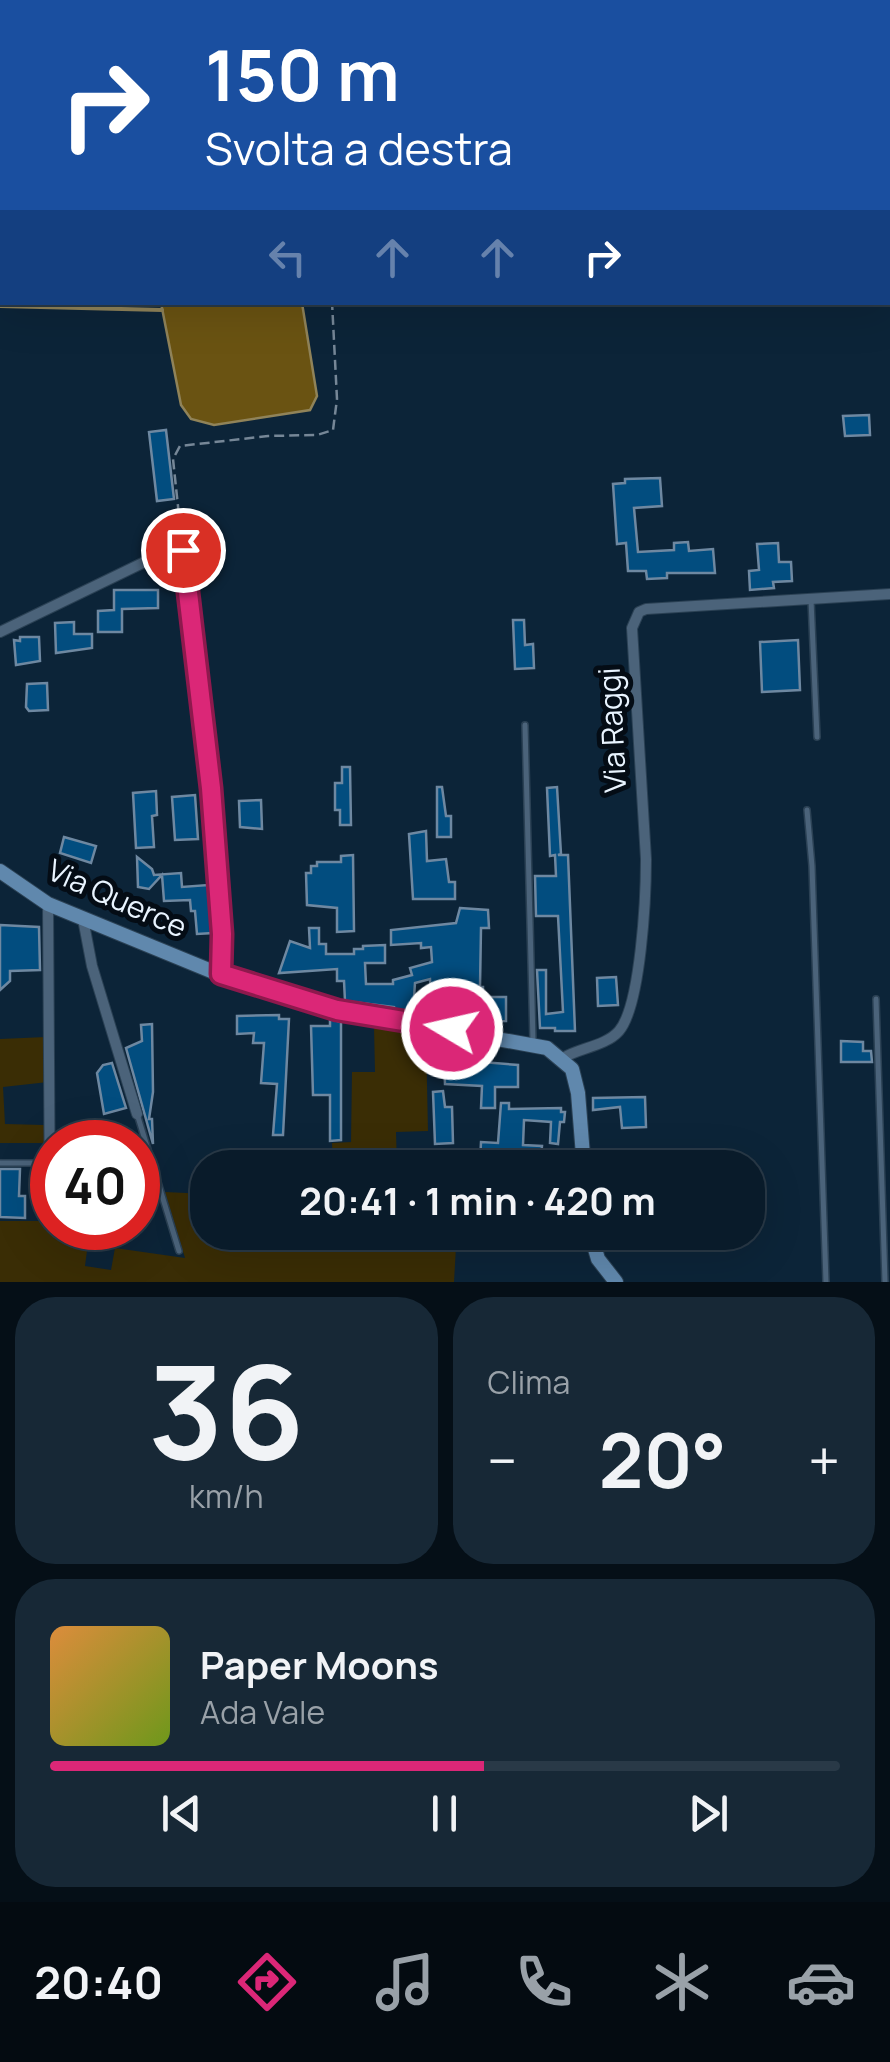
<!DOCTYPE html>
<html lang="it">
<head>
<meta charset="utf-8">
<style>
  body { margin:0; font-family:Manrope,sans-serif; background:#172836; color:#f1f3f6; height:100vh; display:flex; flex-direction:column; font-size:38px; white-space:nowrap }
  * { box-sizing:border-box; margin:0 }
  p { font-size:32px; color:#99a1a8 }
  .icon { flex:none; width:55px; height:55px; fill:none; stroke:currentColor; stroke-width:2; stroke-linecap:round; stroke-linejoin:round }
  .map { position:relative; height:1282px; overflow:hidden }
  .details { display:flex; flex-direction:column; gap:15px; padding:15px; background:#050f17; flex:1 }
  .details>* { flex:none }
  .guide { position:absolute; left:0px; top:0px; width:890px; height:305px; box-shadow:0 10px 40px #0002,0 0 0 2px #293947; background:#1a4fa0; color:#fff; overflow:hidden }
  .speed { position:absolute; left:30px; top:1120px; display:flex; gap:20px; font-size:50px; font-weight:700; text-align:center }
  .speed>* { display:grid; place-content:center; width:130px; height:130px; border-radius:50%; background:#091b2a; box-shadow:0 10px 40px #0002,0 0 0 2px #293947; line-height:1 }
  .speed .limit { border:15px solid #d22; background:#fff; color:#111 }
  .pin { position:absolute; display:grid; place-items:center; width:85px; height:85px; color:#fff; margin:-42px; border:5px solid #fff; border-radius:50%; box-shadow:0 2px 10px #0007 }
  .me { position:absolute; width:110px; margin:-55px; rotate:279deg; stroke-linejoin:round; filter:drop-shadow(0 0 8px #0008) }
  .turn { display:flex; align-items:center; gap:35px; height:210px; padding:0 40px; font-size:45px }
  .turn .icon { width:130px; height:130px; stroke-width:2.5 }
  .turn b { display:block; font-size:70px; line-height:85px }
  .lanes { display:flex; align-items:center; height:95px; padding:0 40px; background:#0003; justify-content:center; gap:50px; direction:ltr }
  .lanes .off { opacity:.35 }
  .big { font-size:75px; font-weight:700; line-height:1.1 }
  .details .card { flex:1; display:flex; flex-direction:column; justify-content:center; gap:15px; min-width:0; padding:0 35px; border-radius:40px; background:#172836 }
  .details .dial { align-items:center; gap:0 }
  .dial b { font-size:130px; line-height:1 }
  .song { display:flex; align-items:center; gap:30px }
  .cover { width:120px; height:120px; border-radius:15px; background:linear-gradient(135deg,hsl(30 70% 55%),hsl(80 70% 35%)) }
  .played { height:10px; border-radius:5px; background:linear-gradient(90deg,#db2777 55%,#293947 55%) }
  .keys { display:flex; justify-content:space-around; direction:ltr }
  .heat { display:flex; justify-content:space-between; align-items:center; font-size:55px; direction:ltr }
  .details .tiles { flex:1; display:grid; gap:15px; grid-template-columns:1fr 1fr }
  .card:last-child { grid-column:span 2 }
  .trip { position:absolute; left:190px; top:1150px; width:575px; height:100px; border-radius:40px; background:#091b2a; box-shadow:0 10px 40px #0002,0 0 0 2px #293947; font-weight:700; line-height:100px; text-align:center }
  .tabs { display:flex; height:160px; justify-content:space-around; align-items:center; background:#040b11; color:#99a1a8 }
  .tabs .icon { width:70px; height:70px }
  .tabs .current { color:#db2777 }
  .tabs b { font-size:45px; color:#f1f3f6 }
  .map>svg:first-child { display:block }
  .green { fill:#3a2d05 }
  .water { fill:#6a5312; stroke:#908359; stroke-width:2.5 }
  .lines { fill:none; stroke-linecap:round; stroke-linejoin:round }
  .stream { stroke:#908359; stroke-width:4 }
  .building { fill:#024d7f; stroke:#6e88a1; stroke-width:2.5 }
  .lane-casing { stroke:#2b4154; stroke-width:8 }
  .street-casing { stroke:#2b4154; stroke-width:12 }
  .secondary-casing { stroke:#2b4154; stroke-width:16 }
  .path { stroke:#768797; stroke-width:2.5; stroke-dasharray:10 5; stroke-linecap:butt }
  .lane { stroke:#4b637a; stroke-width:5 }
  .street { stroke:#4b637a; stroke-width:10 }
  .secondary { stroke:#6088ad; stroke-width:14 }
  .route-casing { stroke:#8e194d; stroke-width:25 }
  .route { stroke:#db2777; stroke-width:18 }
  .labels { text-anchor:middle; stroke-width:10; stroke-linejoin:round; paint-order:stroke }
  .street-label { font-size:30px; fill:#e9f4ff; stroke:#040c15 }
</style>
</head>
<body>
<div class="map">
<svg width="890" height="1282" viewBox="0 0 890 1282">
  <rect width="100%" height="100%" fill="#0c2438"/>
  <g class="green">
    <polygon points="374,1027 426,1037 428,1131 396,1132 397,1167 333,1167 332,1143 351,1142 352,1072 375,1072"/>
    <polygon points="46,1037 48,1082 3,1087 5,1124 44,1125 45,1143 0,1143 0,1039"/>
    <polygon points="165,1192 207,1194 208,1232 310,1233 311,1239 333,1237 333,1233 399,1233 400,1246 456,1247 454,1282 0,1282 0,1221 52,1221 54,1236 88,1243 85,1266 111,1270 115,1248 185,1258"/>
  </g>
  <polygon class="water" points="161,303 302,303 317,396 310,410 214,425 191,419 181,405"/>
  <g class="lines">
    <polyline class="stream" points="0,306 162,310"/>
  </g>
  <g class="building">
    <polygon points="869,415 870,435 845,436 843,416"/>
    <polygon points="166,430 174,499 157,501 149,432"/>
    <polygon points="660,478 662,506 634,508 638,552 674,550 674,543 688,542 689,551 713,549 715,573 667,573 667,578 647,579 646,571 628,571 626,543 617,544 613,484 625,483 625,479"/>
    <polygon points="778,543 779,562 791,562 792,581 773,582 774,588 750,590 749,571 759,570 757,544"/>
    <polygon points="114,590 158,590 158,608 122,609 122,632 98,632 98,611 114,610"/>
    <polygon points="513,620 524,620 525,645 533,644 534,668 515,669"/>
    <polygon points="74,622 74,634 92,634 92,648 56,653 55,623"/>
    <polygon points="20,637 39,637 40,661 16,665 14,640 20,641"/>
    <polygon points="798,640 800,690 762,692 760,642"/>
    <polygon points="47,683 48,710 29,711 26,707 27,684"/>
    <polygon points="342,767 350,767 351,825 340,825 340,810 335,810 335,783 342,783"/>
    <polygon points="437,787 442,787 446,816 451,816 451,837 437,837"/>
    <polygon points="557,787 561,854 558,855 568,855 575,1031 555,1031 555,1028 540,1028 537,970 546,970 546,1014 563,1012 558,916 536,916 535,876 556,876 555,855 550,856 547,788"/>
    <polygon points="156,791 157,815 152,816 154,847 136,848 133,793"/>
    <polygon points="195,795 198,839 175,840 172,797"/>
    <polygon points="261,800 262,829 240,827 239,801"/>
    <polygon points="426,831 427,861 446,859 449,882 455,882 455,899 413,899 409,834"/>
    <polygon points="64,837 96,846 91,863 60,853"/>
    <polygon points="353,855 354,931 337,932 337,908 307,905 306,873 311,873 311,866 317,866 317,862 341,862 341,856"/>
    <polygon points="137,857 152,869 154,875 181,873 182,887 208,885 213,933 197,934 195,911 191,911 190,900 164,901 162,875 149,889 138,887"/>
    <polygon points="460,908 488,910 489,928 481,928 480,987 483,987 483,997 506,997 506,1021 465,1022 443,1018 442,997 431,997 430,979 415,983 413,1013 394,1009 394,1007 345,1001 344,981 337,981 337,969 279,973 290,941 310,948 309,928 319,928 319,944 326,944 326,954 354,954 354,949 363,949 363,946 385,945 385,963 365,963 366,984 393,984 393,980 412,975 410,968 432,962 431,947 421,948 421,943 391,945 391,930 456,923"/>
    <polygon points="0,925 39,927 40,970 10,971 10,981 0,990"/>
    <polygon points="616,977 618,1005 598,1006 597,978"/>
    <polygon points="279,1015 279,1019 289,1019 283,1135 273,1135 277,1084 261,1083 264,1043 253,1043 254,1033 237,1034 237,1016"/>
    <polygon points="330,1019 341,1022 341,1140 330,1141 330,1095 313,1095 311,1026 330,1026"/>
    <polygon points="152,1024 153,1092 149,1119 152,1119 153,1144 126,1048 142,1041 141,1025"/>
    <polygon points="841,1041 863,1042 863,1051 871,1051 872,1062 841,1062"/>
    <polygon points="444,1059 518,1065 518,1087 495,1087 495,1108 481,1108 482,1086 445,1084"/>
    <polygon points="112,1063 126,1108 104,1114 97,1073 103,1065"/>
    <polygon points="443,1091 445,1107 452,1107 453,1143 435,1144 433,1092"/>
    <polygon points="645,1097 646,1127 622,1128 620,1107 593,1110 593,1098"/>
    <polygon points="501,1103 509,1103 509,1109 561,1108 561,1112 565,1112 564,1122 560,1122 558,1144 550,1143 551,1122 524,1120 523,1145 542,1146 540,1165 480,1163 481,1142 498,1143"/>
    <polygon points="0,1169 20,1169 19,1196 25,1196 25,1218 0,1217"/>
  </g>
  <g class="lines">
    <g class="lane-casing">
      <g id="lane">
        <polyline points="755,0 755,2"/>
        <polyline points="183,551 199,675"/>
        <polyline points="811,600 817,737"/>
        <polyline points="525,725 533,1041"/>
        <polyline points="807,810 812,866 826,1282"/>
        <polyline points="876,999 885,1282"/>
        <polyline points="138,1117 179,1251"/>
        <polyline points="0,1163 48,1163"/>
      </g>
    </g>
    <g class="street-casing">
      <g id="street">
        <polyline points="653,0 655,2"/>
        <polyline points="824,0 842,2"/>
        <polyline points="712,2 722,0"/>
        <polyline points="888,10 890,10"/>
        <polyline points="0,632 157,556"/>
        <polyline points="199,675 222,934 221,975"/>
        <polyline points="48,904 50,1214"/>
        <polyline points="83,919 92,966 137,1114"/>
        <path d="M563,1058C579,1048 606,1046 619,1031C641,1005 646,896 646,859L632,628L639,612L646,609L890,594"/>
      </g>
    </g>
    <g class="secondary-casing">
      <g id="secondary">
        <polyline points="0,871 48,904 221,975 337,1010 547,1048 572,1069 578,1093 584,1168"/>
        <polyline points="590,1232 598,1259 616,1282"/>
      </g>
    </g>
    <polyline class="path" points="182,544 173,459 180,446 268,436 317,435 333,430 337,399 332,302"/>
    <use href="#lane" class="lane"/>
    <use href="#street" class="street"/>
    <use href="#secondary" class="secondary"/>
  </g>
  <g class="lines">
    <g class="route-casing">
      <polyline id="route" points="183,550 211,788 222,934 221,974 337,1010 452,1029"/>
    </g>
    <use href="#route" class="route"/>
  </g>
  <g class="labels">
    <g class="street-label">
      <text transform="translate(613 730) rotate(-93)" y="10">Via Raggi</text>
      <text transform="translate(117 899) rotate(24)" y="10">Via Querce</text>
    </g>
  </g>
</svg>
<div class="speed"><div class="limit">40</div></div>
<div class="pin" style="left:183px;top:550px;background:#d93025"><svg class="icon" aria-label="arrive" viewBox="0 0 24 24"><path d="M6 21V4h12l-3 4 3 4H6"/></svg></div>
<svg class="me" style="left:452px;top:1029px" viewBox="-20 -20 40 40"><circle r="17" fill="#db2777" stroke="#fff" stroke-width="3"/><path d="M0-11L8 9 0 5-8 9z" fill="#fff"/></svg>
<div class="trip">20:41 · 1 min · 420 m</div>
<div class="guide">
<div class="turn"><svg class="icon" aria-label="right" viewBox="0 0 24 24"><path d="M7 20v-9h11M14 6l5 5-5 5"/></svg><div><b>150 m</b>Svolta a destra</div></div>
<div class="lanes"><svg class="icon off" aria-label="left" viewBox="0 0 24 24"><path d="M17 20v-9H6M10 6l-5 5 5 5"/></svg><svg class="icon off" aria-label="ahead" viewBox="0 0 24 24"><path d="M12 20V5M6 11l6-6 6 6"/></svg><svg class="icon off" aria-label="ahead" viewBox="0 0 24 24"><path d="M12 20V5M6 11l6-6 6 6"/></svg><svg class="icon" aria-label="right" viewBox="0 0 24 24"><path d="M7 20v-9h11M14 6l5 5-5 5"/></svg></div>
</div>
</div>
<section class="details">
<div class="tiles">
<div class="card dial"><b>36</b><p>km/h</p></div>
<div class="card"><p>Clima</p>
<div class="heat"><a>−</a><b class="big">20°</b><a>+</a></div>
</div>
<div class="card">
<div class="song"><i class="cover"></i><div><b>Paper Moons</b><p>Ada Vale</p></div></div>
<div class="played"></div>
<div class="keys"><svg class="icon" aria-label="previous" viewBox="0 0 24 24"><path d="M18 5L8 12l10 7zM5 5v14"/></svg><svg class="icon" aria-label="pause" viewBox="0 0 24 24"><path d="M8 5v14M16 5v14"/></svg><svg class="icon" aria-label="next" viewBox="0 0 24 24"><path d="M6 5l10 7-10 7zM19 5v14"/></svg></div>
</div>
</div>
</section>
<nav class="tabs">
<b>20:40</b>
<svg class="icon current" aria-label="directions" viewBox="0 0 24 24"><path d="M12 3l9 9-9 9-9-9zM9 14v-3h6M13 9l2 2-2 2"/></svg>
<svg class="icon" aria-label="music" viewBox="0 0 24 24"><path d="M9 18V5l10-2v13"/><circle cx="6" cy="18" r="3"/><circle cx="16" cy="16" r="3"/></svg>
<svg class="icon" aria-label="phone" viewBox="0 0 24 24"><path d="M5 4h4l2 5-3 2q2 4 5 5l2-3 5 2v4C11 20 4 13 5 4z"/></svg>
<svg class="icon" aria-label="climate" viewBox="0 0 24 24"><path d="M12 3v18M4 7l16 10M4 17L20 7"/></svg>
<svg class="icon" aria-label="car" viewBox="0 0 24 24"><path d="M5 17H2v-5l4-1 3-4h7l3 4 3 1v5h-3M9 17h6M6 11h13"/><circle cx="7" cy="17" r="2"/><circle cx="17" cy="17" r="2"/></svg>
</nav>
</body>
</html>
